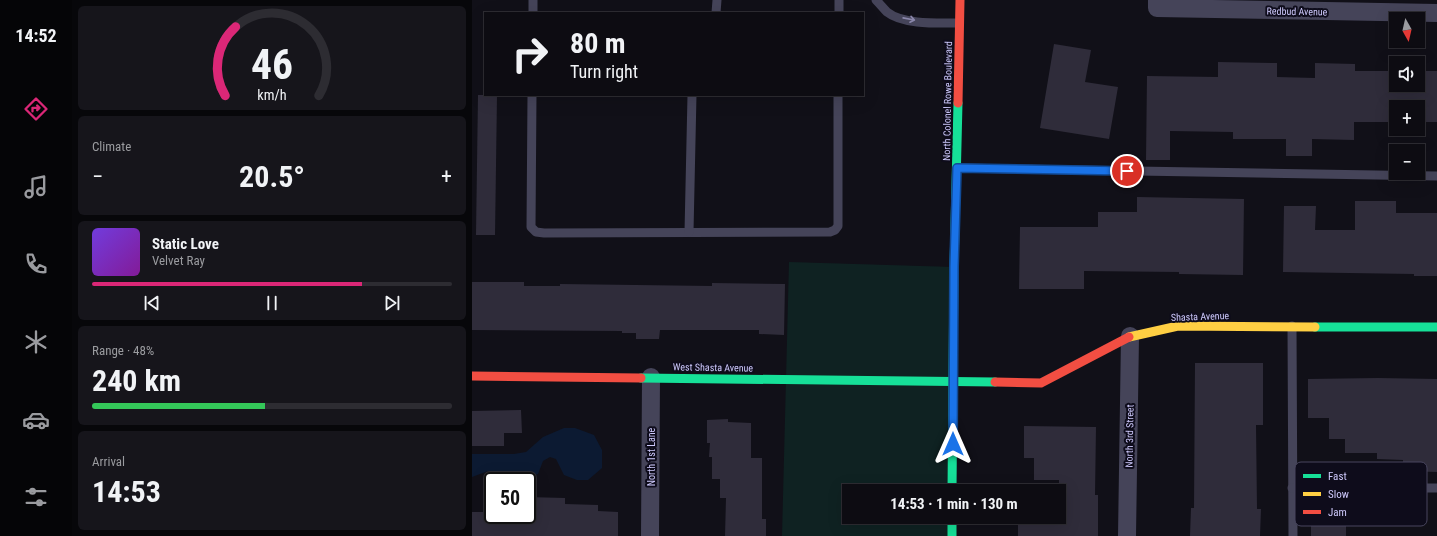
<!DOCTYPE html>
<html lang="en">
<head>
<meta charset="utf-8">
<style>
  body { margin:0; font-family:"Roboto Condensed",sans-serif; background:#16151b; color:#f1f3f6; height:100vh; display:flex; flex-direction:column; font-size:15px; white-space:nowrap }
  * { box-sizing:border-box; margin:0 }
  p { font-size:13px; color:#9a9b9f }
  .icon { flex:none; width:22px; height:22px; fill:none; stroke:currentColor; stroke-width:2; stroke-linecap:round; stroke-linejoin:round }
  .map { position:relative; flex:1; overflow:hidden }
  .details { display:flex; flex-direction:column; gap:6px; padding:6px; background:#07070a; width:400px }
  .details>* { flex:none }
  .guide { position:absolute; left:12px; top:12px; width:380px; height:84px; border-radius:0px; box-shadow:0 4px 16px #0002,0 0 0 1px #2d2c32; background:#0d0c12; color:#f1f3f6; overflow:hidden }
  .needle { width:26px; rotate:172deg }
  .tools { position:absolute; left:917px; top:12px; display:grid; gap:8px }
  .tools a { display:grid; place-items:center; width:36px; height:36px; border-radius:0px; background:#0d0c12; box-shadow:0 4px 16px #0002,0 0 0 1px #2d2c32; font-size:20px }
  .speed { position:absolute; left:12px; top:472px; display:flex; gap:8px; font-size:20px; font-weight:700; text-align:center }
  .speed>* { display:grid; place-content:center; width:52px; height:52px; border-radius:50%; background:#0d0c12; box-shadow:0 4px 16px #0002,0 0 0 1px #2d2c32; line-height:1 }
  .speed .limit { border:2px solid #111; border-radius:6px; background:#fff; color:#111 }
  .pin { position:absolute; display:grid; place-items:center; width:34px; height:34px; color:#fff; margin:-17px; border:2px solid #fff; border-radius:50%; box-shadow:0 1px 4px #0007 }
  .me { position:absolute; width:44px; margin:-22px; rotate:0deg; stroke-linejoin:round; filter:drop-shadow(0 0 3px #0008) }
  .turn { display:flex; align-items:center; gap:14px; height:84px; padding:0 20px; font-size:18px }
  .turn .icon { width:52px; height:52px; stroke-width:2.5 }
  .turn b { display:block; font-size:28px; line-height:34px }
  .big { font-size:30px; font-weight:700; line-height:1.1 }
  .details .card { flex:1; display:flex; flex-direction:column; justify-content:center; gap:6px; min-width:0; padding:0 14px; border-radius:6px; background:#16151b }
  .details .dial { align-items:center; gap:0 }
  .dial svg { height:104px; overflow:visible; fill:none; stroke:#2d2c32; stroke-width:7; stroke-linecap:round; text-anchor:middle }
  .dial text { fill:#f1f3f6; stroke:none }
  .song { display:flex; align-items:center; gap:12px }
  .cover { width:48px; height:48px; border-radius:6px; background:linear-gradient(135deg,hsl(260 70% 55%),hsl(290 70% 35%)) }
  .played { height:4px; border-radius:2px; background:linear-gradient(90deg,#db2777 75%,#2d2c32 75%) }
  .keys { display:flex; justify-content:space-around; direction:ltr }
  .heat { display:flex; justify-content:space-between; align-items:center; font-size:22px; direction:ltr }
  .charge { height:6px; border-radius:3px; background:linear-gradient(90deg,#34c759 48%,#2d2c32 0) }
  .trip { position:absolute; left:370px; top:484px; width:224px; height:40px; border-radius:0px; background:#0d0c12; box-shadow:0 4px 16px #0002,0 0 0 1px #2d2c32; font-weight:700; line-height:40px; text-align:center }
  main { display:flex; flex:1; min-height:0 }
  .tab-bar { display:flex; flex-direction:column; width:72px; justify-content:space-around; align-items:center; background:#050507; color:#9a9b9f }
  .tab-bar .icon { width:28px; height:28px }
  .tab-bar .current { color:#db2777 }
  .tab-bar b { font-size:18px; color:#f1f3f6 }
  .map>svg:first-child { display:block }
  .green { fill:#0f2222 }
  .water { fill:#0c1a32 }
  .building { fill:#2f2c3a }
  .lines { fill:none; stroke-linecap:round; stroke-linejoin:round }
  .lane { stroke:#454459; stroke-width:9 }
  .street { stroke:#454459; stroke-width:18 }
  .fast { stroke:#16e098; stroke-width:9 }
  .slow { stroke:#ffcf43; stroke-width:9 }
  .jam { stroke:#f24e42; stroke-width:9 }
  .oneway { stroke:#8a86aa }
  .route-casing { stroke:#114b97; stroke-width:10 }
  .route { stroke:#1a73e8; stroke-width:7 }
  .labels { text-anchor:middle; stroke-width:4; stroke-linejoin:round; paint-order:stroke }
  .street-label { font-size:10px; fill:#cec9fc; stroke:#0e0c1b }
  .key { fill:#0e0c1b; stroke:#48455e; stroke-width:1 }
  .key-label { font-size:11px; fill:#cec9fc }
</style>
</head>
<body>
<main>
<nav class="tab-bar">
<b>14:52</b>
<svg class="icon current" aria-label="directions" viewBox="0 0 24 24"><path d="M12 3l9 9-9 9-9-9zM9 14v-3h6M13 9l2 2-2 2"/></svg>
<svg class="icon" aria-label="music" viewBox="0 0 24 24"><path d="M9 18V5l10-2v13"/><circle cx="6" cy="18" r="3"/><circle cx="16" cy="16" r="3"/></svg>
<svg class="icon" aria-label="phone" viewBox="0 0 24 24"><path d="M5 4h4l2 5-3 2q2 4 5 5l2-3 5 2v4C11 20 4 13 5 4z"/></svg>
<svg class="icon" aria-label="climate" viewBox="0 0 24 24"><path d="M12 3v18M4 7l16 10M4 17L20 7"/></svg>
<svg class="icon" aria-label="car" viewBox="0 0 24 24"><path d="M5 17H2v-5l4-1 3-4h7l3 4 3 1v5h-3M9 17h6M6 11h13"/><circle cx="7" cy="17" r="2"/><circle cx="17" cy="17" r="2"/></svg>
<svg class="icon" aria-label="filters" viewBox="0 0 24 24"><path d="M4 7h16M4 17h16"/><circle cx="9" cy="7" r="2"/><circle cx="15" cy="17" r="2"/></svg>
</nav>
<section class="details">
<div class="card dial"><svg viewBox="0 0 100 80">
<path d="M14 69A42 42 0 1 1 86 69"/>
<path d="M14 69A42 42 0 0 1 22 16" stroke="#db2777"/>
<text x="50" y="56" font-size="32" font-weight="700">46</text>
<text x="50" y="72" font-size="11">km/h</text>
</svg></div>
<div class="card"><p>Climate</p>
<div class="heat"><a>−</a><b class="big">20.5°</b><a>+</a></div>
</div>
<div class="card">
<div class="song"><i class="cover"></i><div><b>Static Love</b><p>Velvet Ray</p></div></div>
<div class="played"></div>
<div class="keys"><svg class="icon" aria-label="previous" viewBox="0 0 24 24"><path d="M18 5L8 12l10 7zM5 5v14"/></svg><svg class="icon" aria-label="pause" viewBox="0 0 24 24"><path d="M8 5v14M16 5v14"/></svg><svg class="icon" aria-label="next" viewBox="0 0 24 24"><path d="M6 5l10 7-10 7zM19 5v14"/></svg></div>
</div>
<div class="card"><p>Range · 48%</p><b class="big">240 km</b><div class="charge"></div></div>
<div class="card"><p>Arrival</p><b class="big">14:53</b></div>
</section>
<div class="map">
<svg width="965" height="536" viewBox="0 0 965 536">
  <rect width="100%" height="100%" fill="#111018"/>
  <polygon class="green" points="317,262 482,267 479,491 377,491 377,517 479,517 478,536 310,536"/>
  <polygon class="water" points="92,428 103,428 122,435 130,450 130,468 116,480 105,480 92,475 84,459 78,457 71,461 66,474 50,480 16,471 0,477 0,454 42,454 54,452 71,437"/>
  <g class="building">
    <polygon points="582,44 619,50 613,82 646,87 637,139 568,128"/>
    <polygon points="746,62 805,63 805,77 843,78 843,63 883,64 883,71 924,71 924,85 946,85 946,71 965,71 965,122 946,122 946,107 924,107 924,122 882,122 882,140 840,139 840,156 814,156 814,139 761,139 761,132 698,131 698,160 674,160 675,76 746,77"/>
    <polygon points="6,95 25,95 23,235 4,235"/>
    <polygon points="665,197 772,199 771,275 707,274 707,272 612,271 612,289 547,289 548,227 626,227 626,212 665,212"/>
    <polygon points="883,201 924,201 924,213 965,213 965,276 942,276 942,274 811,272 812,206 844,206 843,230 883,230"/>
    <polygon points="0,282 52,282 52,286 88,286 88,284 240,286 240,283 313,284 312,335 287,334 287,330 188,330 187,339 164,339 164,333 150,333 150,331 0,330"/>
    <polygon points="723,363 791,363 791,425 784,425 785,509 789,509 788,536 718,536 719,508 722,508"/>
    <polygon points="906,378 965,379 965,472 931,471 931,460 905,459 905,453 873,453 873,439 857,439 857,418 836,418 836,379"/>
    <polygon points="49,410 50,433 32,433 32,446 0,446 0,411"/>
    <polygon points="256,419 256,422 279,423 279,458 290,458 290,519 294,519 294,536 253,536 254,498 248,498 248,479 240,479 240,457 237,457 238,443 235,443 235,420"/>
    <polygon points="552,426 624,427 623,495 626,495 626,536 546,536 546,519 561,519 561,517 587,517 587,480 562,480 562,458 552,458"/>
    <polygon points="55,497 93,498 93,504 126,505 126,511 146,512 146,536 0,536 0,512 21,512 21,515 55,515"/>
    <rect x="839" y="505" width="35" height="31"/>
  </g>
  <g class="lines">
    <g class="lane">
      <path d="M404,0C408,4 411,8 415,12C431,25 467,23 487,23"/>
      <polyline points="61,13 61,0"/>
      <polyline points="244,13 245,0"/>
      <polyline points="367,13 367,0"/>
      <polyline points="60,95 59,227 64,232 72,233 358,232 363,230 366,226 366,95"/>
      <polyline points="485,168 965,176"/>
      <polyline points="217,232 220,95"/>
      <polyline points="820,326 821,536"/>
      <polyline points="820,488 965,488"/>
    </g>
    <g class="street">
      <polyline points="685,0 685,8 965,13"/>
      <polyline points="178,536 179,377"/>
      <polyline points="655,536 658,336"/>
    </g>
    <g class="fast">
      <polyline points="843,327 965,327"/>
      <polyline points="169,378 523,382"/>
      <polyline points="480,491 482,267 486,103"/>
      <polyline points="480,517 480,536"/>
    </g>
    <polyline class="slow" points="657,337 706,326 843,327"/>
    <g class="jam">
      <polyline points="486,103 488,0"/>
      <polyline points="0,376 169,378"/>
      <polyline points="523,382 569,383 657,337"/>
    </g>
  </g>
  <defs><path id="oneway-shaft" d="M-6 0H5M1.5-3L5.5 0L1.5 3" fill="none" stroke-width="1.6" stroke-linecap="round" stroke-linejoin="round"/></defs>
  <use class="oneway" href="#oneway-shaft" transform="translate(437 19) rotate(11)"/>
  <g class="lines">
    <g class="route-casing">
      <polyline id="route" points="481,444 482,267 485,168 655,171"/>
    </g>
    <use href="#route" class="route"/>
  </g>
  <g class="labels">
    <g class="street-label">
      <text transform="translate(825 11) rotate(1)" y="4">Redbud Avenue</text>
      <text transform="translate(475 101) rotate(-89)" y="4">North Colonel Rowe Boulevard</text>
      <text transform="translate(728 316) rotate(-2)" y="4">Shasta Avenue</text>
      <text transform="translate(241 367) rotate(1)" y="4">West Shasta Avenue</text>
      <text transform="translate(657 436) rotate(-89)" y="4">North 3rd Street</text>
      <text transform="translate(179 457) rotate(-90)" y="4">North 1st Lane</text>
    </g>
  </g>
  <rect x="823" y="462" width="132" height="64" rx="6" class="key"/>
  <rect x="831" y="474" width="18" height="4" fill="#16e098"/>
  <rect x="831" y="492" width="18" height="4" fill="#ffcf43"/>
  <rect x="831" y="510" width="18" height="4" fill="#f24e42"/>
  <g class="key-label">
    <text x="856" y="480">Fast</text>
    <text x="856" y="498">Slow</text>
    <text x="856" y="516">Jam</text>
  </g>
</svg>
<div class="tools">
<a><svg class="needle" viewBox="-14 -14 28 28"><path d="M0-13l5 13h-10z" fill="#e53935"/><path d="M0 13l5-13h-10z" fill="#9a9b9f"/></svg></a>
<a><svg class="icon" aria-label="sound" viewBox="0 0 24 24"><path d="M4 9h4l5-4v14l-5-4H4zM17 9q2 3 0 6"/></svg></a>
<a>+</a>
<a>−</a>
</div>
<div class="speed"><div class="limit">50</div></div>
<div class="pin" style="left:655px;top:171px;background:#d93025"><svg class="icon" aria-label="arrive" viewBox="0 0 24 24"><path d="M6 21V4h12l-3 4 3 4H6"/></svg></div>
<svg class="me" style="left:481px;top:444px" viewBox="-20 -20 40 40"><path d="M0-17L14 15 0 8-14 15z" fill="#1a73e8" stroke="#fff" stroke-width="4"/></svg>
<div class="trip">14:53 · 1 min · 130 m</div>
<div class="guide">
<div class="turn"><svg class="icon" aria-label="right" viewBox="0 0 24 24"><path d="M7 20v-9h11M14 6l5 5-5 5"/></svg><div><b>80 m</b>Turn right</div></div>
</div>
</div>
</main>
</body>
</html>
